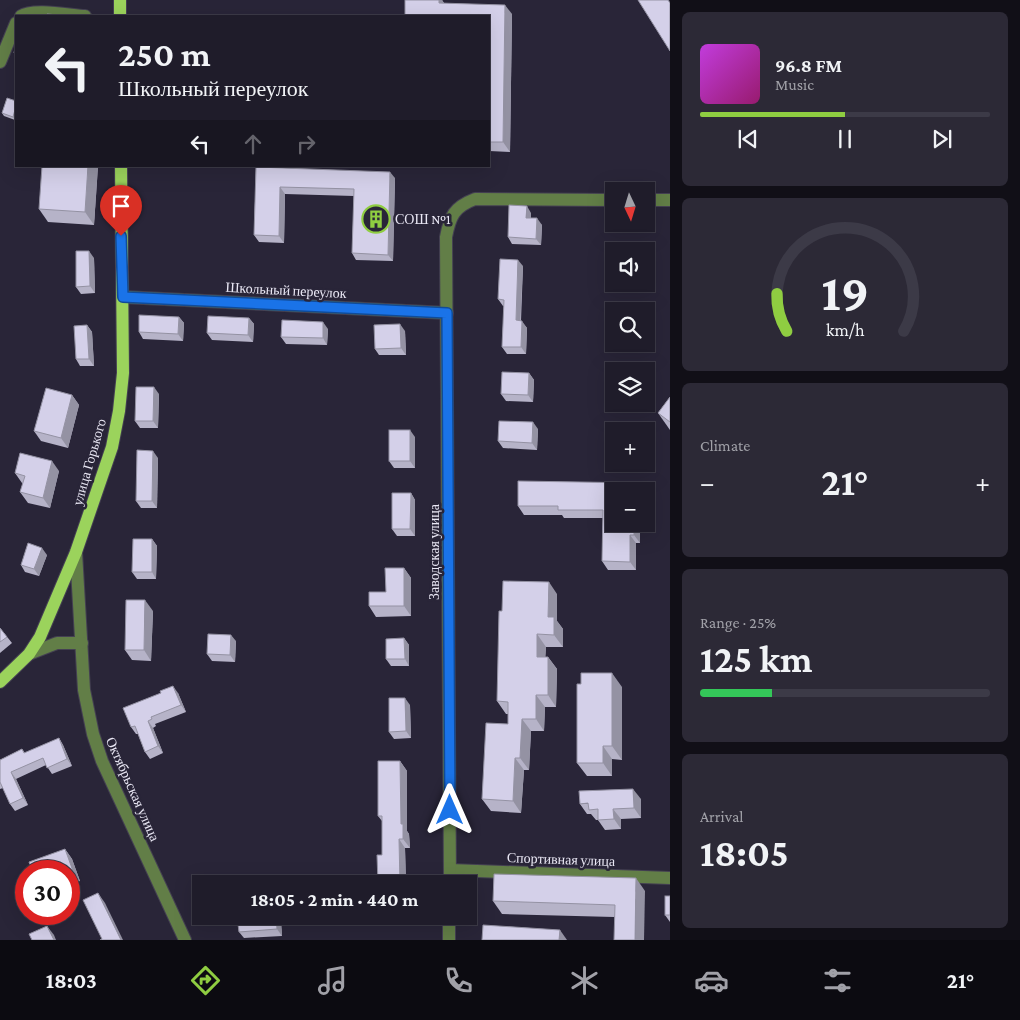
<!DOCTYPE html>
<html lang="en">
<head>
<meta charset="utf-8">
<style>
  body { margin:0; font-family:"Crimson Pro",serif; background:#2c2936; color:#f1f3f6; height:100vh; display:flex; flex-direction:column; font-size:19px; white-space:nowrap }
  * { box-sizing:border-box; margin:0 }
  p { font-size:16px; color:#a1a1a8 }
  .icon { flex:none; width:28px; height:28px; fill:none; stroke:currentColor; stroke-width:2; stroke-linecap:round; stroke-linejoin:round }
  .map { position:relative; flex:1; overflow:hidden }
  .side { display:flex; flex-direction:column; gap:12px; padding:12px; background:#110f17; width:350px }
  .side>* { flex:none }
  .banner { position:absolute; left:15px; top:15px; width:475px; height:152px; border-radius:0px; box-shadow:0 5px 20px #0002,0 0 0 1px #3c3a47; background:#1f1c2a; color:#f1f3f6; overflow:hidden }
  .needle { width:32px; rotate:176deg }
  .fabs { position:absolute; left:605px; top:182px; display:grid; gap:10px }
  .fabs a { display:grid; place-items:center; width:50px; height:50px; border-radius:0px; background:#1f1c2a; box-shadow:0 5px 20px #0002,0 0 0 1px #3c3a47; font-size:25px }
  .speed { position:absolute; left:15px; top:860px; display:flex; gap:10px; font-size:25px; font-weight:700; text-align:center }
  .speed>* { display:grid; place-content:center; width:65px; height:65px; border-radius:50%; background:#1f1c2a; box-shadow:0 5px 20px #0002,0 0 0 1px #3c3a47; line-height:1 }
  .speed .limit { border:8px solid #d22; background:#fff; color:#111 }
  .pin { position:absolute; display:grid; place-items:center; width:42px; height:42px; color:#fff; margin:-51px -21px; border-radius:50% 50% 50% 0; rotate:-45deg; box-shadow:0 0 5px #0007 }
  .pin .icon { rotate:45deg }
  .me { position:absolute; width:55px; margin:-28px; rotate:0deg; stroke-linejoin:round; filter:drop-shadow(0 0 4px #0008) }
  .turn { display:flex; align-items:center; gap:18px; height:105px; padding:0 20px; font-size:22px }
  .turn .icon { width:65px; height:65px; stroke-width:2.5 }
  .turn b { display:block; font-size:35px; line-height:42px }
  .lanes { display:flex; align-items:center; height:48px; padding:0 20px; background:#0003; justify-content:center; gap:25px; direction:ltr }
  .lanes .off { opacity:.35 }
  .big { font-size:38px; font-weight:700; line-height:1.1 }
  .side .tile { flex:1; display:flex; flex-direction:column; justify-content:center; gap:8px; min-width:0; padding:0 18px; border-radius:8px; background:#2c2936 }
  .side .dial { align-items:center; gap:0 }
  .dial svg { height:130px; overflow:visible; fill:none; stroke:#3c3a47; stroke-width:7; stroke-linecap:round; text-anchor:middle }
  .dial text { fill:#f1f3f6; stroke:none }
  .song { display:flex; align-items:center; gap:15px }
  .cover { width:60px; height:60px; border-radius:8px; background:linear-gradient(135deg,hsl(290 70% 55%),hsl(320 70% 35%)) }
  .played { height:5px; border-radius:2px; background:linear-gradient(90deg,#8fcd41 50%,#3c3a47 50%) }
  .keys { display:flex; justify-content:space-around; direction:ltr }
  .heat { display:flex; justify-content:space-between; align-items:center; font-size:28px; direction:ltr }
  .charge { height:8px; border-radius:4px; background:linear-gradient(90deg,#34c759 25%,#3c3a47 0) }
  .trip { position:absolute; left:192px; top:875px; width:285px; height:50px; border-radius:0px; background:#1f1c2a; box-shadow:0 5px 20px #0002,0 0 0 1px #3c3a47; font-weight:700; line-height:50px; text-align:center }
  .dock { display:flex; height:80px; justify-content:space-around; align-items:center; background:#0c0b11; color:#a1a1a8 }
  .dock .icon { width:35px; height:35px }
  .dock .selected { color:#8fcd41 }
  .dock b { font-size:22px; color:#f1f3f6 }
  main { display:flex; flex:1; min-height:0 }
  .map>svg:first-child { display:block }
  .lines { fill:none; stroke-linecap:round; stroke-linejoin:round }
  .minor-casing { stroke:#444052; stroke-width:14 }
  .major-casing { stroke:#444052; stroke-width:14 }
  .minor { stroke:#627e47; stroke-width:12 }
  .major { stroke:#9bd35c; stroke-width:12 }
  .wall { fill:#b6b3c8 }
  .shaded-wall { fill:#9492a3 }
  .building { fill:#d4d0e9; stroke:#9492a3 }
  .route-casing { stroke:#114b97; stroke-width:12 }
  .route { stroke:#1a73e8; stroke-width:9 }
  .labels { text-anchor:middle; stroke-width:5; stroke-linejoin:round; paint-order:stroke }
  .poi-label { font-size:14px; fill:#e9e7f4; stroke:#292538; text-anchor:start }
  .street-label { font-size:14px; fill:#e9e7f4; stroke:#292538 }
</style>
</head>
<body>
<main>
<div class="map">
<svg width="670" height="940" viewBox="0 0 670 940">
  <rect width="100%" height="100%" fill="#292538"/>
  <g class="lines">
    <g class="minor-casing">
      <g id="minor">
        <path d="M21,16C33,8 69,15 85,16"/>
        <polyline points="0,62 16,23"/>
        <polyline points="646,200 670,200"/>
        <polyline points="123,297 447,313"/>
        <polyline points="76,552 84,690 93,734 102,761 185,940"/>
        <polyline points="29,654 57,643 82,643"/>
        <polyline points="450,870 670,878"/>
        <path d="M450,884L446,237C450,216 454,207 475,199L614,200"/>
        <polyline points="449,940 449,916"/>
      </g>
    </g>
    <g class="major-casing">
      <g id="major">
        <polyline points="120,0 120,16"/>
        <polyline points="0,682 29,654 40,637 76,552 112,447 119,411 123,373 121,166"/>
      </g>
    </g>
    <use href="#minor" class="minor"/>
    <use href="#major" class="major"/>
  </g>
  <g class="wall">
    <polygon points="405,0 442,0 444,3 512,14 510,152 489,151 489,16"/>
    <polygon points="16,101 16,117 15,120 4,116 2,113"/>
    <polygon points="98,166 94,225 48,222 39,209"/>
    <polygon points="256,167 395,178 393,261 356,260 352,253 354,196 285,194 284,243 259,242 254,235"/>
    <polygon points="531,213 531,218 542,225 541,245 512,244 508,237"/>
    <polygon points="94,258 95,293 81,294 76,287"/>
    <polygon points="523,266 521,321 527,328 526,354 507,354 502,347 504,306 503,306 498,299"/>
    <polygon points="179,317 184,323 183,341 143,339 139,332"/>
    <polygon points="249,318 254,324 253,342 212,340 207,333"/>
    <polygon points="87,325 92,332 94,366 80,366 76,359"/>
    <polygon points="328,329 327,345 286,344 281,337"/>
    <polygon points="405,331 406,355 379,355 375,349"/>
    <polygon points="529,373 534,380 533,402 506,401 501,394"/>
    <polygon points="159,394 158,428 140,428 135,421"/>
    <polygon points="72,395 79,405 68,448 41,441 34,431"/>
    <polygon points="670,397 670,430 658,413"/>
    <polygon points="538,429 537,450 503,448 498,441"/>
    <polygon points="415,437 415,468 394,468 389,461"/>
    <polygon points="158,458 157,508 141,508 136,501"/>
    <polygon points="59,471 50,508 28,503 20,492 23,484 22,483 15,473"/>
    <polygon points="641,483 647,492 647,519 646,491 614,524 640,524 640,543 636,543 636,570 608,570 602,561 603,518 564,518 562,515 524,515 518,506"/>
    <polygon points="411,493 415,500 415,536 397,536 392,529"/>
    <polygon points="152,539 157,546 156,579 137,579 132,572"/>
    <polygon points="47,555 39,576 25,572 21,565"/>
    <polygon points="404,568 411,578 411,616 376,617 369,606 386,592"/>
    <polygon points="557,594 557,621 563,629 563,647 546,647 545,657 548,657 557,669 556,707 545,707 544,731 531,731 529,770 524,770 521,813 491,811 482,799 508,724 508,714 506,714 497,701 502,611"/>
    <polygon points="153,611 151,661 132,660 125,650"/>
    <polygon points="0,628 12,643 0,653"/>
    <polygon points="404,638 409,645 409,666 391,666 386,659"/>
    <polygon points="236,641 235,662 212,661 207,654"/>
    <polygon points="622,687 622,760 612,759 612,776 587,776 577,763"/>
    <polygon points="178,693 186,712 155,724 156,726 153,728 163,753 150,759 145,752 138,734 136,734 131,727"/>
    <polygon points="410,705 411,738 394,739 389,732"/>
    <polygon points="59,738 63,745 72,766 52,774 46,765 16,779 28,805 15,811 10,804 3,788 0,789 0,760 22,749 25,753"/>
    <polygon points="400,761 407,771 407,831 409,834 410,848 405,848 406,884 378,884 382,855 382,821 378,816"/>
    <polygon points="641,799 641,818 621,819 621,829 605,830 598,820 596,820 591,814 587,814 580,804"/>
    <polygon points="65,849 72,859 80,881 69,885 69,871"/>
    <polygon points="645,891 614,917 502,914 493,901"/>
    <polygon points="670,896 670,922 665,915"/>
    <polygon points="237,916 277,916 281,921 282,936 244,938 239,932"/>
    <polygon points="384,916 407,916 407,918 386,918"/>
  </g>
  <g class="shaded-wall">
    <polygon points="439,0 442,0 446,6 439,3"/>
    <polygon points="505,5 512,14 510,152 503,142"/>
    <polygon points="16,106 16,117 15,120 13,117"/>
    <polygon points="88,166 98,166 94,225 85,212"/>
    <polygon points="390,172 395,178 393,261 388,255"/>
    <polygon points="280,187 285,194 284,243 279,236"/>
    <polygon points="527,206 531,213 531,225 526,218"/>
    <polygon points="537,218 542,225 541,245 536,239"/>
    <polygon points="89,251 94,258 95,293 90,286"/>
    <polygon points="518,260 523,266 520,327 516,320"/>
    <polygon points="179,317 184,323 183,341 178,334"/>
    <polygon points="249,318 254,324 253,342 248,335"/>
    <polygon points="522,321 527,328 526,354 521,347"/>
    <polygon points="323,322 328,329 327,345 323,338"/>
    <polygon points="400,324 405,331 406,355 401,348"/>
    <polygon points="87,325 92,332 94,366 89,359"/>
    <polygon points="529,373 534,380 533,402 528,395"/>
    <polygon points="154,387 159,394 158,428 153,421"/>
    <polygon points="72,395 79,405 68,448 61,438"/>
    <polygon points="533,422 538,429 537,450 532,443"/>
    <polygon points="410,430 415,437 415,468 410,461"/>
    <polygon points="153,451 158,458 157,508 152,501"/>
    <polygon points="52,461 59,471 50,508 43,498"/>
    <polygon points="641,483 647,492 647,519 646,491 641,491"/>
    <polygon points="411,493 415,500 415,536 410,529"/>
    <polygon points="634,524 640,524 640,543 634,535"/>
    <polygon points="630,535 636,543 636,570 630,562"/>
    <polygon points="152,539 157,546 156,579 152,572"/>
    <polygon points="42,548 47,555 39,576 34,569"/>
    <polygon points="404,568 411,578 411,616 404,606"/>
    <polygon points="549,582 557,594 557,621 563,629 563,647 554,635 548,617"/>
    <polygon points="145,600 153,611 151,661 144,650"/>
    <polygon points="537,634 546,647 545,669 537,657"/>
    <polygon points="231,635 236,641 235,662 230,655"/>
    <polygon points="404,638 409,645 409,666 405,659"/>
    <polygon points="548,657 557,669 556,707 548,695"/>
    <polygon points="612,673 622,687 622,760 612,746"/>
    <polygon points="173,686 178,693 186,712 181,705"/>
    <polygon points="536,695 545,707 544,731 536,719"/>
    <polygon points="405,698 410,705 411,738 406,731"/>
    <polygon points="522,719 531,731 529,770 520,758"/>
    <polygon points="148,721 153,728 163,753 158,746"/>
    <polygon points="59,738 63,745 72,766 67,759"/>
    <polygon points="603,746 612,759 612,776 603,763"/>
    <polygon points="515,758 524,770 521,813 513,801"/>
    <polygon points="400,761 407,771 407,831 409,834 410,848 403,839 401,824"/>
    <polygon points="11,772 16,779 28,805 23,798"/>
    <polygon points="633,789 641,799 641,818 634,808"/>
    <polygon points="613,809 621,819 621,829 614,819"/>
    <polygon points="399,839 405,848 406,884 400,884"/>
    <polygon points="65,849 72,859 80,881 73,871"/>
    <polygon points="636,878 645,891 644,940 635,940"/>
    <polygon points="98,893 105,903 123,940 121,940"/>
    <polygon points="276,916 277,916 281,921 282,936 277,929"/>
    <polygon points="47,926 54,935 56,940 54,940"/>
    <polygon points="560,930 567,940 559,940"/>
  </g>
  <g class="building">
    <polygon points="405,0 439,0 439,3 505,5 503,142 489,142 489,16 405,16"/>
    <polygon points="638,0 668,0 670,3 670,51"/>
    <polygon points="47,14 69,16 47,16"/>
    <polygon points="16,43 16,53 14,53"/>
    <polygon points="7,98 16,101 16,106 13,117 2,113"/>
    <polygon points="42,166 88,166 85,212 39,209"/>
    <polygon points="256,167 390,172 388,255 352,253 354,189 280,187 279,236 254,235"/>
    <polygon points="509,205 527,206 526,218 537,218 536,239 508,237"/>
    <polygon points="76,251 89,251 90,286 76,287"/>
    <polygon points="500,259 518,260 516,320 522,321 521,347 502,347 504,300 498,299"/>
    <polygon points="139,315 179,317 178,334 139,332"/>
    <polygon points="208,316 249,318 248,335 207,333"/>
    <polygon points="282,320 323,322 323,338 281,337"/>
    <polygon points="400,324 401,348 375,349 374,325"/>
    <polygon points="87,325 89,359 76,359 74,326"/>
    <polygon points="502,372 529,373 528,395 501,394"/>
    <polygon points="136,387 154,387 153,421 135,421"/>
    <polygon points="46,388 72,395 61,438 34,431"/>
    <polygon points="670,397 670,422 658,413"/>
    <polygon points="499,421 533,422 532,443 498,441"/>
    <rect x="389" y="430" width="21" height="31"/>
    <polygon points="137,450 153,451 152,501 136,501"/>
    <polygon points="20,453 52,461 43,498 20,492 25,476 15,473"/>
    <polygon points="518,481 641,483 641,491 614,491 614,524 634,524 634,535 630,535 630,562 602,561 603,510 558,510 558,506 518,506"/>
    <polygon points="392,493 411,493 410,529 392,529"/>
    <polygon points="133,539 152,539 152,572 132,572"/>
    <polygon points="28,543 42,548 34,569 21,565"/>
    <polygon points="385,568 404,568 404,606 369,606 369,592 386,592"/>
    <polygon points="503,581 549,582 548,617 554,617 554,635 537,634 537,657 548,657 548,695 536,695 536,719 522,719 520,758 515,758 513,801 482,799 486,723 508,724 508,702 497,701 499,611 502,611"/>
    <polygon points="126,600 145,600 144,650 125,650"/>
    <polygon points="0,628 7,637 0,642"/>
    <polygon points="208,634 231,635 230,655 207,654"/>
    <polygon points="404,638 405,659 386,659 386,639"/>
    <polygon points="581,673 612,673 612,746 603,746 603,763 577,763 577,684 581,684"/>
    <polygon points="173,686 181,705 151,717 152,719 148,721 158,746 145,752 135,726 131,727 123,708 161,693 160,691"/>
    <polygon points="389,698 405,698 406,731 389,732"/>
    <polygon points="59,738 67,759 47,768 43,758 11,772 23,798 10,804 0,782 0,760 22,749 24,753"/>
    <polygon points="378,761 400,761 401,824 403,824 403,839 399,839 400,884 378,884 377,855 382,855 382,816 378,816"/>
    <polygon points="633,789 634,808 613,809 614,819 598,820 598,809 589,810 588,803 580,804 579,791"/>
    <polygon points="65,849 73,871 69,872 69,871 32,871 29,862"/>
    <polygon points="494,874 636,878 635,940 614,940 615,905 493,901"/>
    <polygon points="98,893 121,940 100,940 102,939 83,900"/>
    <rect x="665" y="896" width="5" height="19"/>
    <polygon points="237,916 276,916 277,929 239,932"/>
    <polygon points="483,925 560,930 559,940 482,940"/>
    <polygon points="47,926 54,940 32,940 29,934"/>
  </g>
  <g class="lines">
    <g class="route-casing">
      <polyline id="route" points="121,236 123,297 447,313 450,810"/>
    </g>
    <use href="#route" class="route"/>
  </g>
  <defs>
    <g id="building-ring" transform="scale(1.4375)"><circle r="9.5" fill="#292538" stroke="#8fcd41" stroke-width="1.5"/><path d="M-4-6H4V6H1V3H-1V6H-4ZM-2.5-4.3h1.7v1.8h-1.7ZM.8-4.3h1.7v1.8H.8ZM-2.5-1h1.7V.8h-1.7ZM.8-1h1.7V.8H.8Z" fill="#8fcd41"/></g>
  </defs>
  <g fill-rule="evenodd">
    <use href="#building-ring" x="376" y="219"/>
  </g>
  <g class="labels">
    <g class="poi-label">
      <text x="395" y="224">СОШ №1</text>
    </g>
    <g class="street-label">
      <text transform="translate(286 290) rotate(3)" y="5">Школьный переулок</text>
      <text transform="translate(89 462) rotate(-74)" y="5">улица Горького</text>
      <text transform="translate(434 552) rotate(-90)" y="5">Заводская улица</text>
      <text transform="translate(133 789) rotate(66)" y="5">Октябрьская улица</text>
      <text transform="translate(561 859) rotate(2)" y="5">Спортивная улица</text>
    </g>
  </g>
</svg>
<div class="fabs">
<a><svg class="needle" viewBox="-14 -14 28 28"><path d="M0-13l5 13h-10z" fill="#e53935"/><path d="M0 13l5-13h-10z" fill="#a1a1a8"/></svg></a>
<a><svg class="icon" aria-label="sound" viewBox="0 0 24 24"><path d="M4 9h4l5-4v14l-5-4H4zM17 9q2 3 0 6"/></svg></a>
<a><svg class="icon" aria-label="search" viewBox="0 0 24 24"><circle cx="10" cy="10" r="6"/><path d="M15 15l6 6"/></svg></a>
<a><svg class="icon" aria-label="layers" viewBox="0 0 24 24"><path d="M12 4l9 5-9 5-9-5zM3 14l9 5 9-5"/></svg></a>
<a>+</a>
<a>−</a>
</div>
<div class="speed"><div class="limit">30</div></div>
<div class="pin" style="left:121px;top:236px;background:#d93025"><svg class="icon" aria-label="arrive" viewBox="0 0 24 24"><path d="M6 21V4h12l-3 4 3 4H6"/></svg></div>
<svg class="me" style="left:450px;top:810px" viewBox="-20 -20 40 40"><path d="M0-17L14 15 0 8-14 15z" fill="#1a73e8" stroke="#fff" stroke-width="4"/></svg>
<div class="trip">18:05 · 2 min · 440 m</div>
<div class="banner">
<div class="turn"><svg class="icon" aria-label="left" viewBox="0 0 24 24"><path d="M17 20v-9H6M10 6l-5 5 5 5"/></svg><div><b>250 m</b>Школьный переулок</div></div>
<div class="lanes"><svg class="icon" aria-label="left" viewBox="0 0 24 24"><path d="M17 20v-9H6M10 6l-5 5 5 5"/></svg><svg class="icon off" aria-label="ahead" viewBox="0 0 24 24"><path d="M12 20V5M6 11l6-6 6 6"/></svg><svg class="icon off" aria-label="right" viewBox="0 0 24 24"><path d="M7 20v-9h11M14 6l5 5-5 5"/></svg></div>
</div>
</div>
<section class="side">
<div class="tile">
<div class="song"><i class="cover"></i><div><b>96.8 FM</b><p>Music</p></div></div>
<div class="played"></div>
<div class="keys"><svg class="icon" aria-label="previous" viewBox="0 0 24 24"><path d="M18 5L8 12l10 7zM5 5v14"/></svg><svg class="icon" aria-label="pause" viewBox="0 0 24 24"><path d="M8 5v14M16 5v14"/></svg><svg class="icon" aria-label="next" viewBox="0 0 24 24"><path d="M6 5l10 7-10 7zM19 5v14"/></svg></div>
</div>
<div class="tile dial"><svg viewBox="0 0 100 80">
<path d="M14 69A42 42 0 1 1 86 69"/>
<path d="M14 69A42 42 0 0 1 8 46" stroke="#8fcd41"/>
<text x="50" y="56" font-size="32" font-weight="700">19</text>
<text x="50" y="72" font-size="11">km/h</text>
</svg></div>
<div class="tile"><p>Climate</p>
<div class="heat"><a>−</a><b class="big">21°</b><a>+</a></div>
</div>
<div class="tile"><p>Range · 25%</p><b class="big">125 km</b><div class="charge"></div></div>
<div class="tile"><p>Arrival</p><b class="big">18:05</b></div>
</section>
</main>
<nav class="dock">
<b>18:03</b>
<svg class="icon selected" aria-label="directions" viewBox="0 0 24 24"><path d="M12 3l9 9-9 9-9-9zM9 14v-3h6M13 9l2 2-2 2"/></svg>
<svg class="icon" aria-label="music" viewBox="0 0 24 24"><path d="M9 18V5l10-2v13"/><circle cx="6" cy="18" r="3"/><circle cx="16" cy="16" r="3"/></svg>
<svg class="icon" aria-label="phone" viewBox="0 0 24 24"><path d="M5 4h4l2 5-3 2q2 4 5 5l2-3 5 2v4C11 20 4 13 5 4z"/></svg>
<svg class="icon" aria-label="climate" viewBox="0 0 24 24"><path d="M12 3v18M4 7l16 10M4 17L20 7"/></svg>
<svg class="icon" aria-label="car" viewBox="0 0 24 24"><path d="M5 17H2v-5l4-1 3-4h7l3 4 3 1v5h-3M9 17h6M6 11h13"/><circle cx="7" cy="17" r="2"/><circle cx="17" cy="17" r="2"/></svg>
<svg class="icon" aria-label="filters" viewBox="0 0 24 24"><path d="M4 7h16M4 17h16"/><circle cx="9" cy="7" r="2"/><circle cx="15" cy="17" r="2"/></svg>
<b>21°</b>
</nav>
</body>
</html>
